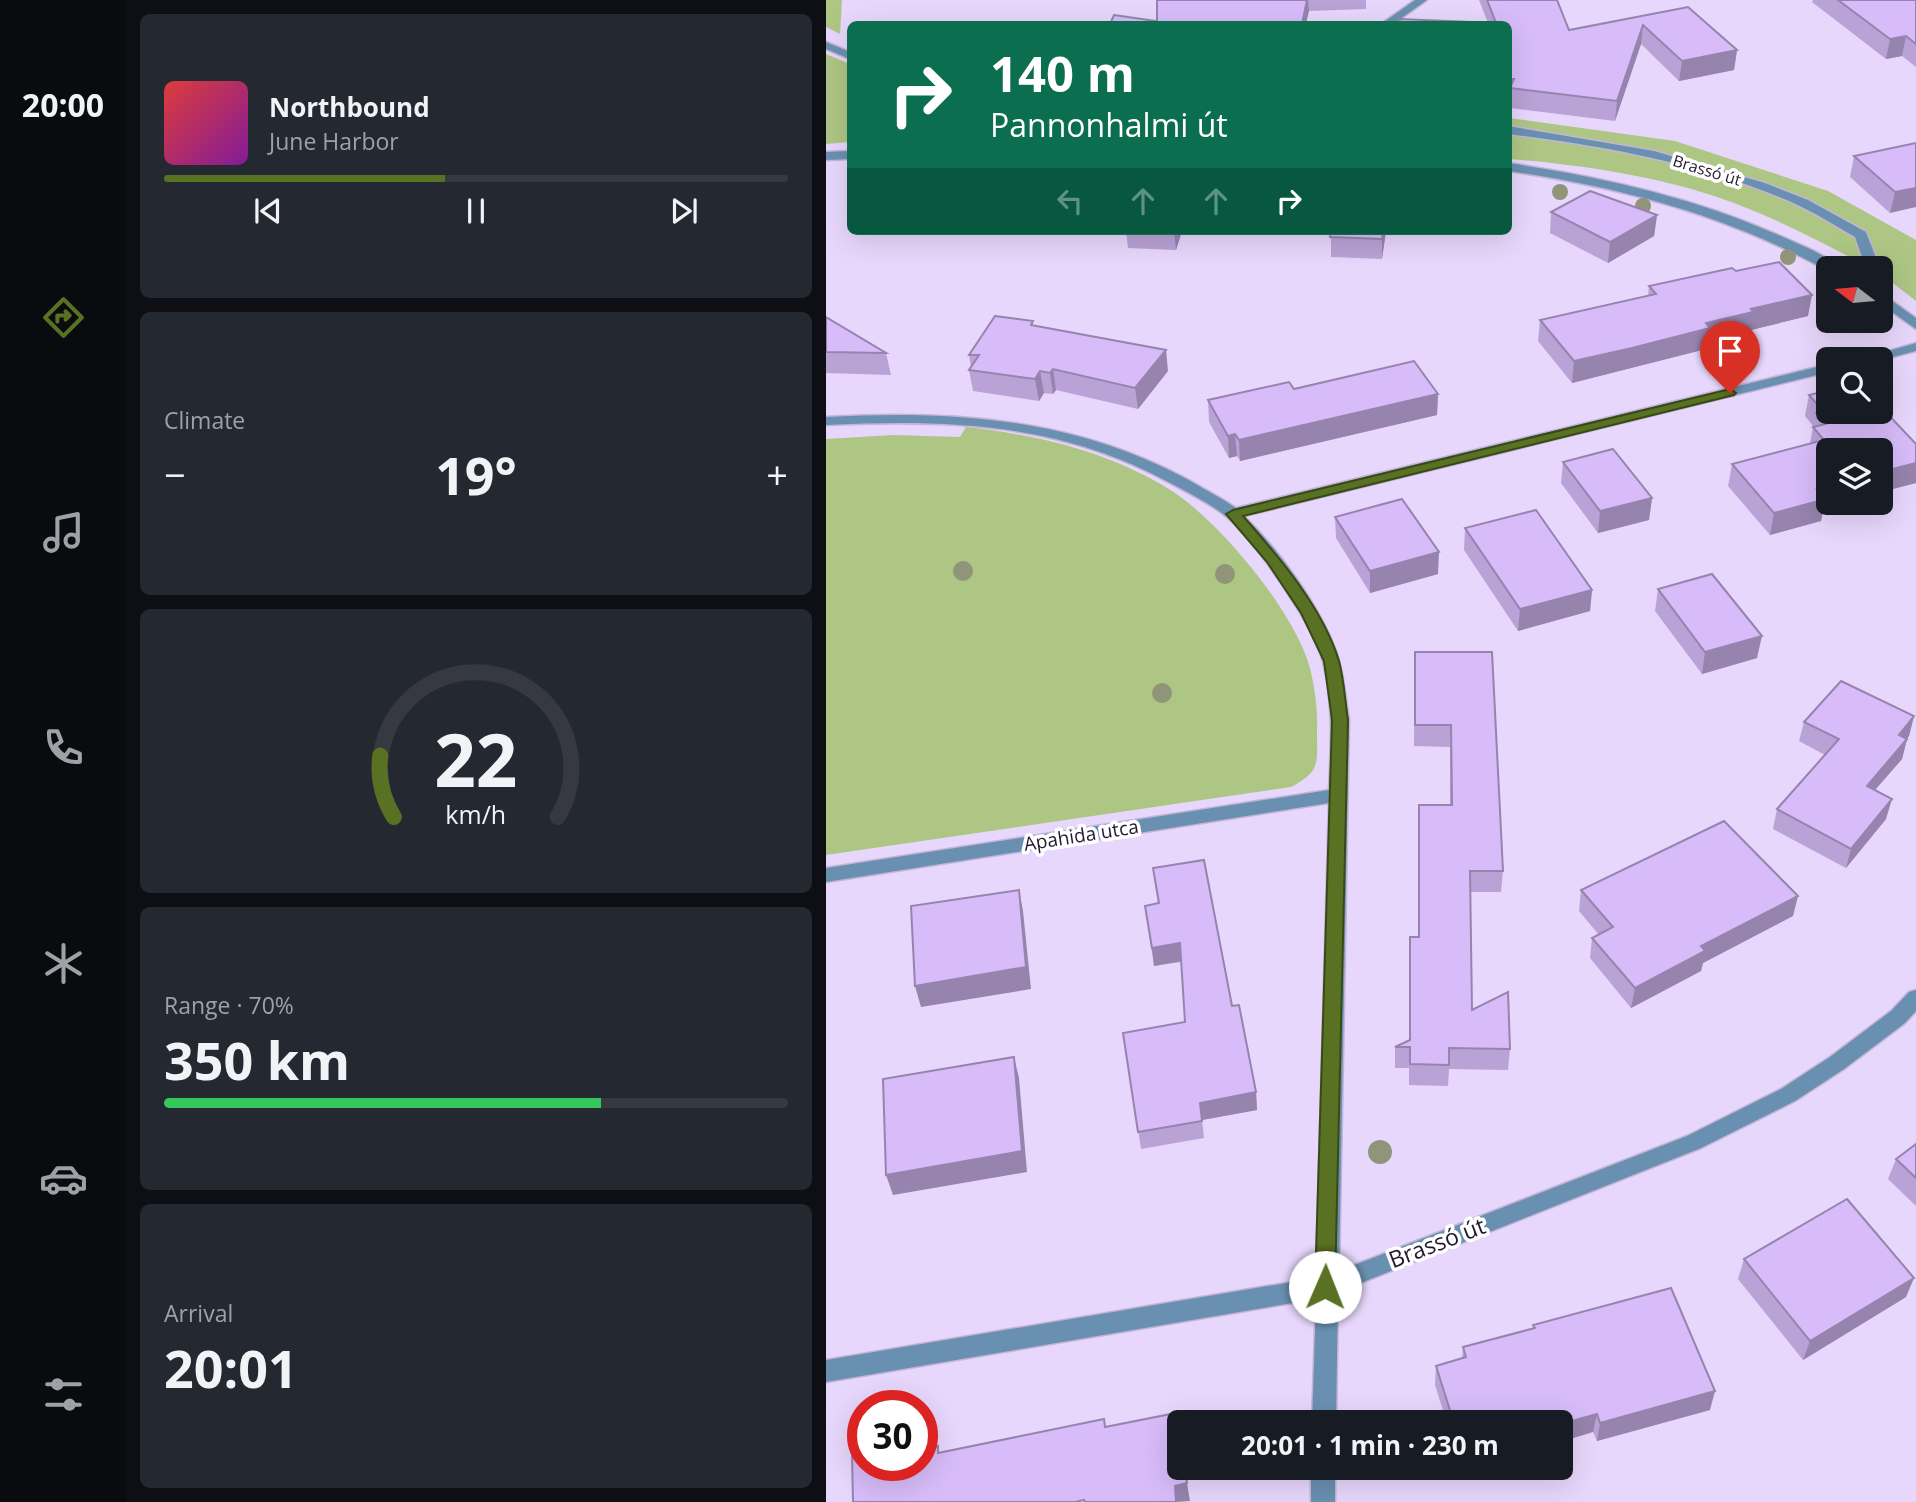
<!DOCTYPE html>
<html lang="en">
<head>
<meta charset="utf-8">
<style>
  body { margin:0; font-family:"Open Sans",sans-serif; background:#242831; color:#f1f3f6; height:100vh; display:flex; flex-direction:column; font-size:26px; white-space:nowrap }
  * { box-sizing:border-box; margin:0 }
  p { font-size:23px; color:#9ea1a6 }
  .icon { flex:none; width:38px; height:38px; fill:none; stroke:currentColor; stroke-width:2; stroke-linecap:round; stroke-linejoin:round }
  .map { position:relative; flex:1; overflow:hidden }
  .sheet { display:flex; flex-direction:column; gap:14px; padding:14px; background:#0d0f14; width:700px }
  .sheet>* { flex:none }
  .banner { position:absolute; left:21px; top:21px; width:665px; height:214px; border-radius:10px; box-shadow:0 7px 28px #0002; background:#0b6e4f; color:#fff; overflow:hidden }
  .needle { width:46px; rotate:286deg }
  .buttons { position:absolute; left:990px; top:256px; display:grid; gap:14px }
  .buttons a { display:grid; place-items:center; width:77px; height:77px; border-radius:10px; background:#171b24; box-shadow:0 7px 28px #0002; font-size:35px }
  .speed { position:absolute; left:21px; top:1390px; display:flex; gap:14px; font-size:35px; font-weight:700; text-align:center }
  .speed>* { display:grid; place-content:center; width:91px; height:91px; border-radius:50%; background:#171b24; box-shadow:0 7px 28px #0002; line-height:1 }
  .speed .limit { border:10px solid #d22; background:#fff; color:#111 }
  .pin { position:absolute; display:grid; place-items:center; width:60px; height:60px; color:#fff; margin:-72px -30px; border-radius:50% 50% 50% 0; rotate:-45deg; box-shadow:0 0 7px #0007 }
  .pin .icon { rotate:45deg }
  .me { position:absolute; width:77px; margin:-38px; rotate:1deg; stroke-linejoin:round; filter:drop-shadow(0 0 5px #0008) }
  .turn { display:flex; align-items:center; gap:24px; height:147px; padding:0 28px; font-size:32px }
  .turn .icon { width:91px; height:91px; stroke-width:2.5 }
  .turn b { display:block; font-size:49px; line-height:60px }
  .lanes { display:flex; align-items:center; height:66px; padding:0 28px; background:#0003; justify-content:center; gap:35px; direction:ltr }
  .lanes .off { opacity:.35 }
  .big { font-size:52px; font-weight:700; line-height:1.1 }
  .sheet .card { flex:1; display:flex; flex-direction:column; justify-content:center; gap:10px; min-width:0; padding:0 24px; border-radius:10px; background:#242831 }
  .sheet .dial { align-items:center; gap:0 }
  .dial svg { height:182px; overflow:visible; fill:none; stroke:#363941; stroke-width:7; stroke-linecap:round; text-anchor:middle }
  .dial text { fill:#f1f3f6; stroke:none }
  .song { display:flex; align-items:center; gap:21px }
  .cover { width:84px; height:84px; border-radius:10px; background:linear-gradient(135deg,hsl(0 70% 55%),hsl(290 70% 35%)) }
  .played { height:7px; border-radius:4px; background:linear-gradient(90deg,#587122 45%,#363941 45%) }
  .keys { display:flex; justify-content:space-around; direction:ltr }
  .heat { display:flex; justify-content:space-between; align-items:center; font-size:38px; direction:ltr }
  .charge { height:10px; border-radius:5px; background:linear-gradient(90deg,#34c759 70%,#363941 0) }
  .trip { position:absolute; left:341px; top:1410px; width:406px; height:70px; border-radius:10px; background:#171b24; box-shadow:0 7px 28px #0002; font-weight:700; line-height:70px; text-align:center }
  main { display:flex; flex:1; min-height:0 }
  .dock { display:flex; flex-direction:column; width:126px; justify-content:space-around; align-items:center; background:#090b0e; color:#9ea1a6 }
  .dock .icon { width:49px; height:49px }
  .dock .active { color:#587122 }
  .dock b { font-size:32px; color:#f1f3f6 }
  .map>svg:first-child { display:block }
  .green { fill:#aec684 }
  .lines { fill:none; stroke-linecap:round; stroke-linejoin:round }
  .service-casing { stroke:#c4b5d7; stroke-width:3 }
  .minor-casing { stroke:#c4b5d7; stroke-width:3 }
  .service { fill:#6a90b1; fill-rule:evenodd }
  .minor { fill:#6a90b1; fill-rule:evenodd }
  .tree { fill:#909479 }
  .wall { fill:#b9a2d6 }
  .shaded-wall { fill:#9684ae }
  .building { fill:#d7bcf9; stroke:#9684ae; stroke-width:2 }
  .route { fill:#587122; stroke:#394916; stroke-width:2 }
  .labels { text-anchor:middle; stroke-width:7; stroke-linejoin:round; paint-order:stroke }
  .far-street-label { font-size:16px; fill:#23192f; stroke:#fff }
  .street-label { font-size:19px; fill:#23192f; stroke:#fff }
  .near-street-label { font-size:23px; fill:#23192f; stroke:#fff }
</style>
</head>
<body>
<main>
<nav class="dock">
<b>20:00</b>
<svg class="icon active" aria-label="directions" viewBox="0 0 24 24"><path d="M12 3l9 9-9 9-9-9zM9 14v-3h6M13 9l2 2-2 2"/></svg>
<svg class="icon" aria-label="music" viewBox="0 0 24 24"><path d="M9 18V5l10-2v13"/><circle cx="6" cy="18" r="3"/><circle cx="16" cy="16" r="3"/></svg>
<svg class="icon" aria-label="phone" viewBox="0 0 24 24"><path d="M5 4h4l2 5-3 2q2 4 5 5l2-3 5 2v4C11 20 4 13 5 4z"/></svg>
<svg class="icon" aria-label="climate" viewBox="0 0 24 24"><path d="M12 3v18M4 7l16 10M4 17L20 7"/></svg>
<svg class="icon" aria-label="car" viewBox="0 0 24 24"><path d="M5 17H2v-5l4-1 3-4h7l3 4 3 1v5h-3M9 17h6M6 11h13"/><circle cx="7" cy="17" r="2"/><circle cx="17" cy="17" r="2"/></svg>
<svg class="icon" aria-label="filters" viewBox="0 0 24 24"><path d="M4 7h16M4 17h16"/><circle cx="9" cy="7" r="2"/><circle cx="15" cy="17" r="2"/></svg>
</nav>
<section class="sheet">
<div class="card">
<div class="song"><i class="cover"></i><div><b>Northbound</b><p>June Harbor</p></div></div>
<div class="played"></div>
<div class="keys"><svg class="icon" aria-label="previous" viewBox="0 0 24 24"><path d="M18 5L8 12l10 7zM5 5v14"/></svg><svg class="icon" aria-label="pause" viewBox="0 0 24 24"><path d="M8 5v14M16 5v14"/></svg><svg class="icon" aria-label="next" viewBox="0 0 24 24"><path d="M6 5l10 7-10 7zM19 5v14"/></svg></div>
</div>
<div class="card"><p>Climate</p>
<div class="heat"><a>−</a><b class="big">19°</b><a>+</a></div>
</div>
<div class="card dial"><svg viewBox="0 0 100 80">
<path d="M14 69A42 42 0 1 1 86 69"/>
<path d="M14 69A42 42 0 0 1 8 42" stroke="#587122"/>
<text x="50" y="56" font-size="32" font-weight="700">22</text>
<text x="50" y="72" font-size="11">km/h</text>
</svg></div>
<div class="card"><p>Range · 70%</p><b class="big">350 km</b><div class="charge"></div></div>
<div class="card"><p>Arrival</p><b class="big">20:01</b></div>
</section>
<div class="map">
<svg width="1090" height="1502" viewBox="0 0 1090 1502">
  <rect width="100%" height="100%" fill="#e7d7fc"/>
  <g class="green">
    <polygon points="0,0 16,0 14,34 0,27"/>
    <polygon points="0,54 24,64 24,142 0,144"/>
    <path d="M683,118L849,141L1002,191L1090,240V301L1055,274V268H1044C994,241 942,214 888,196C825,175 748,164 683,159Z"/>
    <path d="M140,427C213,435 282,451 346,491C394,522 469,612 484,668C489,689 492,710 491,731C491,764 495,771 465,787L0,855V439L67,435L134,437Z"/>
  </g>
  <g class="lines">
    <g class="service-casing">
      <polygon id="service" points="589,0 601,0 567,24 555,24"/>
    </g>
    <g class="minor-casing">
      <g id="minor">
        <polygon points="0,42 24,52 24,59 0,49"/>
        <path d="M682,126L828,151L939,183L982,200L1040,232L1054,268H1040L1029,237C1008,225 986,211 963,201C874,163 778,146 682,134Z"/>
        <polygon points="24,151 24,159 0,160 0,152"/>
        <path d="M682,163C777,177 870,198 957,237C975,245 999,254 1013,268H1003L1002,271C902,216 795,187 682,171Z"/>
        <polygon points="1055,293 1090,318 1090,329 1055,304"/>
        <polygon points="1090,343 1090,351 1055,360 1035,359"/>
        <path d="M1003,364V372L418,516C453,550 493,605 510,651C518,673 519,697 523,720L513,1271L861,1136L955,1089L1004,1057L1065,1011L1083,992L1090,990V1011L1079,1023L1018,1069L969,1101L875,1148L512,1292L510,1423H486L490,1299L0,1382V1360L490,1278L503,803L0,882V868L503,790C505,747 508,704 497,662C489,633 471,608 455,583C439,560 422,535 401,517C385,504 365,494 346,484C236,423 123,419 0,425V417C125,410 246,418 359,478C376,488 394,497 410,508Z"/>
        <rect x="485" y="1468" width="24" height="34"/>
      </g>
    </g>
    <use href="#service" class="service"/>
    <use href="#minor" class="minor"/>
  </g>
  <g class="tree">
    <circle cx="734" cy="192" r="8"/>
    <circle cx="817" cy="206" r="8"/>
    <circle cx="962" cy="257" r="8"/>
    <circle cx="137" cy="571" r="10"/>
    <circle cx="399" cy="574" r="10"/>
    <circle cx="336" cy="693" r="10"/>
    <circle cx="554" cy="1152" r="12"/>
  </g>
  <g class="wall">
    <polygon points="331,0 540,0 540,9 483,11"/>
    <polygon points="653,0 731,0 743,30 862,7 911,50 908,70 853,81 815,44 789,121 683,108 682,24 662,23"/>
    <polygon points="987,0 1090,0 1090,67 1076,56 1060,59 986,2"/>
    <polygon points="1090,143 1064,213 1024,177 1028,156"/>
    <polygon points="725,212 831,215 828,236 782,263 724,233"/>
    <polygon points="300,231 356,231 350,250 302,248"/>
    <polygon points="505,231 560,231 556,259 505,257"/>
    <polygon points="910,271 982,316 925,330 924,333 881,343 880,349 746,383 712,341 714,320 822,296 823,286"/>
    <polygon points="0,317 60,353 65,375 0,373"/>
    <polygon points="207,325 342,371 312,409 230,390 227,394 218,393 213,401 147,391 143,370 145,367 143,355"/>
    <polygon points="468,389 612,394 611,415 414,461 411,456 403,458 383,422 382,400"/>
    <polygon points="1003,390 1003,411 1055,411 1055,407 1090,444 1090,483 1055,492 1055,450 1003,450 1003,502 1017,502 998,507 995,521 944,535 902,486 906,464 984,444 987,426 979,416 983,395"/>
    <polygon points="737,462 826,498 823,520 772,533 735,483"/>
    <polygon points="509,517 612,574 544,593 510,538"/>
    <polygon points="639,528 766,590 764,611 692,631 638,550"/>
    <polygon points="832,589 931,658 876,674 829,611"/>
    <polygon points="589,652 666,652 677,871 675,892 644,892 646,1010 684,1049 682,1070 623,1069 622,1086 583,1085 583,1068 569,1068 569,1047 583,1040 593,937 593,805 624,805 624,747 588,746"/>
    <polygon points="1088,716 1083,736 1081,739 1076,759 1049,790 1060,819 1020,868 947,829 951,809 999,755 973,741 978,722"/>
    <polygon points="327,868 406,1006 430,1092 431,1110 376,1120 378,1138 315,1149 297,1033 359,1022 355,962 328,966 319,906 332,904"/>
    <polygon points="755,890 967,916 877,963 875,971 805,1008 764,958 766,938 773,935 753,911"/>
    <polygon points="1090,1144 1090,1206 1062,1179 1070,1159"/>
    <polygon points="918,1259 1080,1297 977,1360 912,1279"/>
    <polygon points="707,1325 884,1410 771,1441 767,1432 735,1423 621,1423 609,1385 610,1366 636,1358 637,1347 707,1328"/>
  </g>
  <g class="shaded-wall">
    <polygon points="481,0 482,0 483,11 480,24 476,24"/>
    <polygon points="817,25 815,44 789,121 791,101"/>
    <polygon points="1080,36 1076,56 1060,59 1064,39"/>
    <polygon points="911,50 908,70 853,81 856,61"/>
    <polygon points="1090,188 1090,207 1064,213 1069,192"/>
    <polygon points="831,215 828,236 782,263 784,242"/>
    <polygon points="348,231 356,231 350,250"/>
    <polygon points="557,231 560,231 556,259 556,239"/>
    <polygon points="986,295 982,316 925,330 924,333 881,343 880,349 746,383 748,361 925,309"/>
    <polygon points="340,350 342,371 312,409 309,388"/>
    <polygon points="227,369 230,390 227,394 224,373"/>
    <polygon points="214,371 218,393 213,401 209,379"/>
    <polygon points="612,394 611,415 414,461 413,440"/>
    <polygon points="409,434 411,456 403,458 402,436"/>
    <polygon points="1090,463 1090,483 1055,492 1055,472"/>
    <polygon points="1003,486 1003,502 1017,502 998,507 995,521 944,535 948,513 991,489"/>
    <polygon points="826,498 823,520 772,533 774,511"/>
    <polygon points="613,552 612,574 544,593 544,571"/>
    <polygon points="766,590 764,611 692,631 694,609"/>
    <polygon points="936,636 931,658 876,674 879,652"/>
    <polygon points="1088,716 1083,736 1067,754 1073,735"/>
    <polygon points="1081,739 1076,759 1035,806 1041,786"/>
    <polygon points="1066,799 1060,819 1020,868 1025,849"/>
    <polygon points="193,890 197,911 205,989 95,1007 89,986"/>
    <polygon points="972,896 967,916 877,963 875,971 805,1008 809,988 875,946"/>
    <polygon points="354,943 356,961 328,966 326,948"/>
    <polygon points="188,1057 193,1078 201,1172 67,1195 60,1175"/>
    <polygon points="430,1092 431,1110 376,1120 374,1103"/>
    <polygon points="1088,1278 1080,1297 977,1360 984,1341"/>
    <polygon points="889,1391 884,1410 771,1441 774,1423"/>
    <polygon points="771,1414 767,1432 735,1442 735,1424"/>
    <polygon points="361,1483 364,1501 350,1502 349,1486"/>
  </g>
  <g class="building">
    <polygon points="331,0 481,0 476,24 331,24"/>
    <polygon points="661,0 731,0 743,30 862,7 911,50 856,61 817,25 791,101 684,88 688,79 682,79 682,24 573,24 574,19 670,23"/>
    <polygon points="1012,0 1090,0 1090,44 1080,36 1064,39"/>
    <polygon points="288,15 330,21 329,24 284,24"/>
    <polygon points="1090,143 1090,188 1069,192 1028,156"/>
    <polygon points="764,191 831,215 784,242 725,212"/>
    <polygon points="505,231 557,231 556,239 504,237"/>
    <polygon points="953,262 986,295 925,309 927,312 880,323 884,328 806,348 748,361 714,320 830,294 823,286 906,268 910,271"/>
    <polygon points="169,316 207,321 205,325 340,350 309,388 227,369 224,373 214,371 209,379 143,370 153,355 143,355"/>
    <polygon points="0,317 60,353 0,352"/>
    <polygon points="588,361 612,394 413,440 409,434 402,436 382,400 463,382 468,389"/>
    <polygon points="1003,390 1003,411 1055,411 1055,407 1090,444 1090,463 1055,472 1055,450 1003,450 1003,486 991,489 1000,499 948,513 906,464 998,440 987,427 1000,424 990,413 998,412 983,395"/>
    <polygon points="787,449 826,498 774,511 737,462"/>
    <polygon points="576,499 613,552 544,571 509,517"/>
    <polygon points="710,510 766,590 694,609 639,528"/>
    <polygon points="886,574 936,636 879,652 832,589"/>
    <polygon points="589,652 666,652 677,871 644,871 646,1010 682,992 684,1049 623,1048 623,1065 584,1064 584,1047 569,1047 584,1040 584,937 593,937 593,805 626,805 625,725 589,725"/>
    <polygon points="1015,681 1088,716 1073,735 1081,739 1041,786 1066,799 1025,849 951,809 1013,739 978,722"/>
    <polygon points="898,821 972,896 875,946 879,951 809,988 766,938 787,927 755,890"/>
    <polygon points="378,860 406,1006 413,1005 430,1092 374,1103 376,1121 312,1132 297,1033 359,1022 354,943 326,948 319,906 333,903 327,868"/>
    <polygon points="193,890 200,967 89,986 85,906"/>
    <polygon points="188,1057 196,1151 60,1175 57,1079"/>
    <polygon points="1090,1144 1090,1178 1070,1159"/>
    <polygon points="1021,1199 1088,1278 984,1341 918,1259"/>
    <polygon points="845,1288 889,1391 774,1423 771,1414 735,1424 735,1423 628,1423 610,1366 640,1357 637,1347 709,1328 707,1325"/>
    <polygon points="350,1413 354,1435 354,1468 359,1468 361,1483 349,1486 350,1502 259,1502 258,1500 249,1502 27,1502 26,1453 37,1450 37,1465 96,1465 96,1450 112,1446 112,1453 278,1419 279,1427"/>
  </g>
  <path class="route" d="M904,389L910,393L908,395L417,516C453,557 497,608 513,661C518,679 519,701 522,720L509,1287L506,1293L499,1296L492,1293L489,1287L506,720L498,661L475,613L441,562L400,514L407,510Z"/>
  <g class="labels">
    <g class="far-street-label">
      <text transform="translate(881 170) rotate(17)" y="6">Brassó út</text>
    </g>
    <g class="street-label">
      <text transform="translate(255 835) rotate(-9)" y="7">Apahida utca</text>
    </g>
    <g class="near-street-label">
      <text transform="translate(611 1243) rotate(-21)" y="8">Brassó út</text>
    </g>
  </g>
</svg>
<div class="buttons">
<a><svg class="needle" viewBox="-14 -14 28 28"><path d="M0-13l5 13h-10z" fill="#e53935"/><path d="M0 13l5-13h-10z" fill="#9ea1a6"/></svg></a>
<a><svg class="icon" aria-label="search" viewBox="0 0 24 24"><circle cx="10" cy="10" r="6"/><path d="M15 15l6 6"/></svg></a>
<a><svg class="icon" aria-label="layers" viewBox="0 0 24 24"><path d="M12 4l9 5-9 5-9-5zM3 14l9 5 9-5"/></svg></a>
</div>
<div class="speed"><div class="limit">30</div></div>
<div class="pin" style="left:904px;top:393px;background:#d93025"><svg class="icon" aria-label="arrive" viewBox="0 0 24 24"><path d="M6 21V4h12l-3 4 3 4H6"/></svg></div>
<svg class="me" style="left:499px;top:1287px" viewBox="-20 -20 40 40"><circle r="19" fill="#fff"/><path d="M0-13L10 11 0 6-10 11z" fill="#587122"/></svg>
<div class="trip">20:01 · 1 min · 230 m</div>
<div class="banner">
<div class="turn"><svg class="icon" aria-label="right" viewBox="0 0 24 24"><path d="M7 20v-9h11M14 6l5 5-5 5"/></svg><div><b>140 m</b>Pannonhalmi út</div></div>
<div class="lanes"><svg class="icon off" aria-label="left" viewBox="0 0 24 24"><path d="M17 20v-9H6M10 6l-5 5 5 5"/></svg><svg class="icon off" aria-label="ahead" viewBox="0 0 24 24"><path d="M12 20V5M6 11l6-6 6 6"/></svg><svg class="icon off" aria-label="ahead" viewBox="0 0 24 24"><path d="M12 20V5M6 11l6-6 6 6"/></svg><svg class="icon" aria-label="right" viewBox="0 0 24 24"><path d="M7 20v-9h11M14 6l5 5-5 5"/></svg></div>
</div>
</div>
</main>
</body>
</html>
